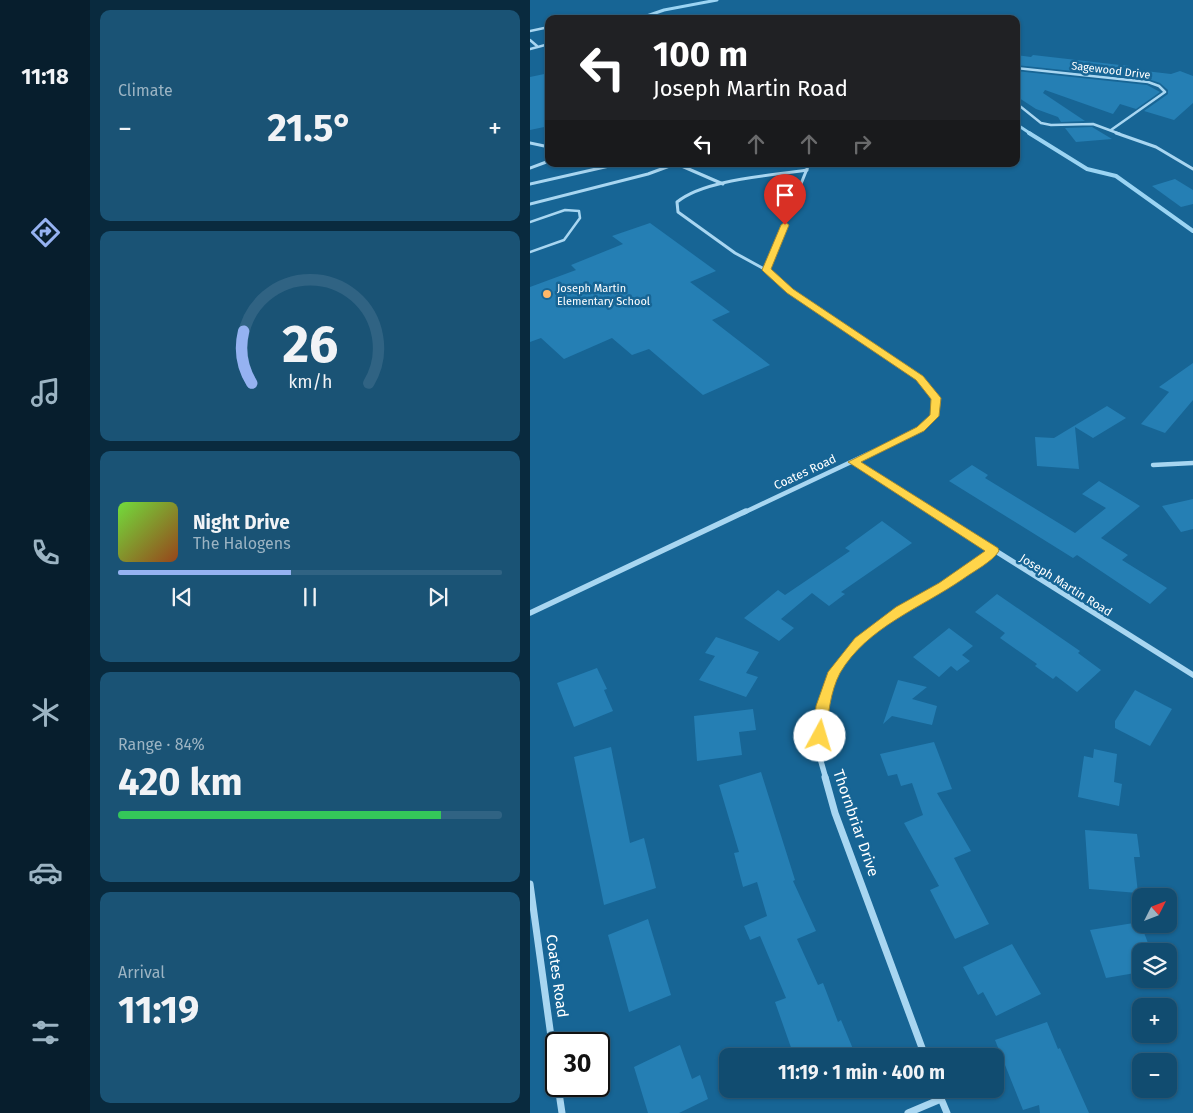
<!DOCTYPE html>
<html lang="en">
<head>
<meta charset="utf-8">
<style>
  body { margin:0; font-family:"Fira Sans",sans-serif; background:#1a5375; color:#f1f3f6; height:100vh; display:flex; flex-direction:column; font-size:19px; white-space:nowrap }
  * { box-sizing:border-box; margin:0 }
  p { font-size:16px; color:#9cb4c3 }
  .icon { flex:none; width:28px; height:28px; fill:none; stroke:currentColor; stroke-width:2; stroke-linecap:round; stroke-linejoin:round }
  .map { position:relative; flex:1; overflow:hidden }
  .drawer { display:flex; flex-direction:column; gap:10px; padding:10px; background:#092a3e; width:440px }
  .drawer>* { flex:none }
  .guide { position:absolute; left:15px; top:15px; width:475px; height:152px; border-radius:10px; box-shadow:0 1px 4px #0004,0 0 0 1px #306383; background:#202124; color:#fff; overflow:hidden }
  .needle { width:32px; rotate:48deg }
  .buttons { position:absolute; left:602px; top:888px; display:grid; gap:10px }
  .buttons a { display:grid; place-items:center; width:45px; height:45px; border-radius:10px; background:#114c70; box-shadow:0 1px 4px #0004,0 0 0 1px #306383; font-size:25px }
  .speed { position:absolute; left:15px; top:1032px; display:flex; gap:10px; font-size:25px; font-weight:700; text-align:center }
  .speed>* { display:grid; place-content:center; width:65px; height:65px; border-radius:50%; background:#114c70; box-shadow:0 1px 4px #0004,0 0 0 1px #306383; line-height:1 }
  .speed .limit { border:2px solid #111; border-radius:8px; background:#fff; color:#111 }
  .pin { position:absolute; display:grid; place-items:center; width:42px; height:42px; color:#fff; margin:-51px -21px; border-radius:50% 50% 50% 0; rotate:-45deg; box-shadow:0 0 5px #0007 }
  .pin .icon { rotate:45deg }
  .me { position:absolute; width:55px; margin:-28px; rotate:6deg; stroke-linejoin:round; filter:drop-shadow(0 0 4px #0008) }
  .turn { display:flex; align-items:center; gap:18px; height:105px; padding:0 25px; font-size:22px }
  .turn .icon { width:65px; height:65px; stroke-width:2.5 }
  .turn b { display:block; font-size:35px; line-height:42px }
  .lanes { display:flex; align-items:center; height:48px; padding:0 25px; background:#0003; justify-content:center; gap:25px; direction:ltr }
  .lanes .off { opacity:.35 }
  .big { font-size:38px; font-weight:700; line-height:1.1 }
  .drawer .tile { flex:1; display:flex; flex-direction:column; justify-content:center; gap:8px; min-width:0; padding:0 18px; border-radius:10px; background:#1a5375 }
  .drawer .dial { align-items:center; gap:0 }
  .dial svg { height:130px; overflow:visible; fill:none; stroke:#306383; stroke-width:7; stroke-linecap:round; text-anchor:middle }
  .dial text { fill:#f1f3f6; stroke:none }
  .song { display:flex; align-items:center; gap:15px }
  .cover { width:60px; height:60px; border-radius:8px; background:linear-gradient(135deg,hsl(100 70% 55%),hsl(20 70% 35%)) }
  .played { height:5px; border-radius:2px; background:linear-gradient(90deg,#95b2f1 45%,#306383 45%) }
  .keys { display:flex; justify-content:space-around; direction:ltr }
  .heat { display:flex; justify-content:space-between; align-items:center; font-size:28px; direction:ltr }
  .charge { height:8px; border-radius:4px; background:linear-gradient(90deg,#34c759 84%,#306383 0) }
  .trip { position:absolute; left:189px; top:1048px; width:285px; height:50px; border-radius:10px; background:#114c70; box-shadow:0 1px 4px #0004,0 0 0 1px #306383; font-weight:700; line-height:50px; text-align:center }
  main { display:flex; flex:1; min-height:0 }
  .tabs { display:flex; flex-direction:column; width:90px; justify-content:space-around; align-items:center; background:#071e2d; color:#9cb4c3 }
  .tabs .icon { width:35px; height:35px }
  .tabs .selected { color:#95b2f1 }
  .tabs b { font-size:22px; color:#f1f3f6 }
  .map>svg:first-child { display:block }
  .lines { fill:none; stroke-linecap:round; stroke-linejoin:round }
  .stream-far1 { stroke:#9bd4f3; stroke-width:3 }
  .stream { stroke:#9bd4f3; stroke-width:4 }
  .building { fill:#257fb4 }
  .lane { stroke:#a8d6f1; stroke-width:2.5 }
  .street-far4 { stroke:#a8d6f1; stroke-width:2.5 }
  .street-far3 { stroke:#a8d6f1; stroke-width:3 }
  .street-far2 { stroke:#a8d6f1; stroke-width:4.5 }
  .street-far1 { stroke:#a8d6f1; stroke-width:5.5 }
  .street { stroke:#a8d6f1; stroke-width:7 }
  .route { fill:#ffd54a; stroke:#a68a30 }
  .poi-dot { fill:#ffb868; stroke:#176595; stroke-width:2 }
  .labels { text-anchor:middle; stroke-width:5; stroke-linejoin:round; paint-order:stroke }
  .far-street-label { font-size:11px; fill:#fff; stroke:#176595 }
  .far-poi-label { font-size:11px; fill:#fff; stroke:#176595; text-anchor:start }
  .street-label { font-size:12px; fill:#fff; stroke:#176595 }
  .near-street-label { font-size:15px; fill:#fff; stroke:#176595 }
</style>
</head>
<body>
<main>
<nav class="tabs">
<b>11:18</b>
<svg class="icon selected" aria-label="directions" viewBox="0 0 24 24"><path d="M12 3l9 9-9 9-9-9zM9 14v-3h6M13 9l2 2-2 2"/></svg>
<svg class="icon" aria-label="music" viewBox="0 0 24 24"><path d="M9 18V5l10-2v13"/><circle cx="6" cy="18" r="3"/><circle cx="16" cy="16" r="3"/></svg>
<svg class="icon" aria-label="phone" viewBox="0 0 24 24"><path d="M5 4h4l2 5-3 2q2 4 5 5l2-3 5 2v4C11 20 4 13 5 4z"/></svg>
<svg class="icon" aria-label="climate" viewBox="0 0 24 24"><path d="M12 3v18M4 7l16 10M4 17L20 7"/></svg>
<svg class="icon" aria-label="car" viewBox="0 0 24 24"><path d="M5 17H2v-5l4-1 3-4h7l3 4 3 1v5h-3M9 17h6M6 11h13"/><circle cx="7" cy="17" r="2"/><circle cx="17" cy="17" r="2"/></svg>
<svg class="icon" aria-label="filters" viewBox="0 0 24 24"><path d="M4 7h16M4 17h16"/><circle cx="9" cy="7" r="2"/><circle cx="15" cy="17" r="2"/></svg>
</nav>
<section class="drawer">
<div class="tile"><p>Climate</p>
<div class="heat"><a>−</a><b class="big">21.5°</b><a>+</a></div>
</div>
<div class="tile dial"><svg viewBox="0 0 100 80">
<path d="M14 69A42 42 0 1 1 86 69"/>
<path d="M14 69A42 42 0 0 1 9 37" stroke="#95b2f1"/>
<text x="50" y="56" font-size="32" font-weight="700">26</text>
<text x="50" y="72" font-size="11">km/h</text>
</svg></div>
<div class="tile">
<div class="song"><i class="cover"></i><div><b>Night Drive</b><p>The Halogens</p></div></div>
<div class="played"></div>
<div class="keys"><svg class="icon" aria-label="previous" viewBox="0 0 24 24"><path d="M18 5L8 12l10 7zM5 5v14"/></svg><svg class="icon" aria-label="pause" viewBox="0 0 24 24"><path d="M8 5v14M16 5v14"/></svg><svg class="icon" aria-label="next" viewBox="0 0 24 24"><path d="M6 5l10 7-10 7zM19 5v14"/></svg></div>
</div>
<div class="tile"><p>Range · 84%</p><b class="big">420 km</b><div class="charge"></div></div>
<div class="tile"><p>Arrival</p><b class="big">11:19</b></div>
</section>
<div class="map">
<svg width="663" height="1113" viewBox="0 0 663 1113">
  <rect width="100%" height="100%" fill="#176595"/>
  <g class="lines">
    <g class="stream-far1">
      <polyline points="108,19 134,10 187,0"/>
      <polyline points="486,124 501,134"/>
    </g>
    <polyline class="stream" points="499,133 557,169 586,176 663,231"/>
  </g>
  <g class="building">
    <polygon points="486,55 501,57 503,55 599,66 598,69 641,74 650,71 663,76 663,103 644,120 614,111 638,94 638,90 630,83 618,79 486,65"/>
    <polygon points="486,71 617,85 630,92 606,109 590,104 583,114 515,90 513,93 555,121 531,122 528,117 506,109 486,96"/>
    <polygon points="19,73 19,126 0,130 0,77"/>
    <polygon points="562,127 582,139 546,142 535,128"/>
    <polygon points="645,179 663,190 663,204 651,207 622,186"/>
    <polygon points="120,223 186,271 160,282 200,312 182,320 240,365 173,395 119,349 102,355 82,338 34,359 11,338 0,342 0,287 46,270 41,265 93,244 82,236"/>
    <polygon points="663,363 663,400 635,433 611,424 639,392 629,387"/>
    <polygon points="577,406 596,418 563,438 545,427 549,469 507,466 505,437 524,438"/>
    <polygon points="442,465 458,475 455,478 545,533 576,508 552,494 569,481 610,506 571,538 598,555 592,560 637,588 620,604 547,555 543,558 419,481"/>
    <polygon points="663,499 663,529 651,532 632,506"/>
    <polygon points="352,521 382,543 311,592 315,594 299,606 282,593 251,619 264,628 249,641 214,618 248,590 255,595 320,551 315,548"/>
    <polygon points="467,594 550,651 548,653 571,670 547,692 526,676 523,679 505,666 507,664 470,638 475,633 445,612"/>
    <polygon points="419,628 443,646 432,655 440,661 427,671 421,666 409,677 383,657"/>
    <polygon points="186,637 229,652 216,673 228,677 216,697 169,680 185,656 175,653"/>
    <polygon points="67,668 77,689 74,690 83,711 44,727 27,683"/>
    <polygon points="368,680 397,687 382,699 407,706 402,725 362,716 353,724"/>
    <polygon points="605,690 642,709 620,746 585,728 585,721"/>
    <polygon points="223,709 226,730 209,732 212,755 167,761 164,716"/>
    <polygon points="404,742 422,789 407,793 441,851 424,858 459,924 425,939 400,890 409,886 374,823 393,815 382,783 371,786 367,774 358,776 350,754"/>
    <polygon points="81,747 100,843 114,838 126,888 74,905 44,757"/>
    <polygon points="564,749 587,754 584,782 592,784 589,806 548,797 554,756 563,758"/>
    <polygon points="231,772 265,880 263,881 286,931 267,939 288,985 293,983 308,1022 311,1020 323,1049 307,1056 264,1056 245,1002 256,998 230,936 220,940 214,926 237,916 227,882 213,887 204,853 209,852 189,785"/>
    <polygon points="555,830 607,834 610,857 604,857 608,893 559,889"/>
    <polygon points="118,919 141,995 99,1012 78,935"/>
    <polygon points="610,922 621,951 611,951 611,972 576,978 560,930"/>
    <polygon points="482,944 511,994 466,1016 453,992 448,995 433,967"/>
    <polygon points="517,1022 528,1049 530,1048 559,1113 510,1113 509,1105 493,1110 465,1040"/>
    <polygon points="150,1045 162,1079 170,1075 178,1099 149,1113 118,1113 104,1067"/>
  </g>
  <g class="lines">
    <polyline class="lane" points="0,222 35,210 49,211 50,218 34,240 0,252"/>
    <g class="street-far4">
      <polyline points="0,31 19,27"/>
      <polyline points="0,40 7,46"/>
      <polyline points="0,49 19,44"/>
      <polyline points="486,68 618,82 629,86 635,92 581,130"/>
      <polyline points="486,103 511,123 521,125 563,124 590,134"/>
    </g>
    <g class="street-far3">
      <polyline points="586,133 626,147 663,169"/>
      <polyline points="0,143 19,147"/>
      <polyline points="147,164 193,184"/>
      <polyline points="0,168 19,161"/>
      <polyline points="0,184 88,164"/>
      <polyline points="0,204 118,174 145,164"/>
      <path d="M236,270L205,253L148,212L147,202C175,179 240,176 277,170"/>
      <polyline points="275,301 236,270 279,164"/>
    </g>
    <g class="street-far2">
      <polyline points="323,462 404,513"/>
      <polyline points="623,465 663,463"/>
      <polyline points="213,513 391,429 404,415 406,398 389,378 274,300"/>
    </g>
    <g class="street-far1">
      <polyline points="402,511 663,675"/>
      <polyline points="0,613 216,511"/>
      <polyline points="296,779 288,751 293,706 304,672 329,641 370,610 414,586 463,551"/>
    </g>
    <g class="street">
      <polyline points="295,777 305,813 395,1056"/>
      <polyline points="0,884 26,1073"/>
      <polyline points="28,1086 32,1113"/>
      <polyline points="407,1089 417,1113"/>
      <polyline points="378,1113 411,1099"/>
    </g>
  </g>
  <path class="route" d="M255,222L259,225L241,269L263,289L393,376L411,398L409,416L394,431L331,462L468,548L469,551C462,562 444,571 433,579C391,608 337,627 310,673C300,692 298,716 296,736L294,740L290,742L285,740L283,736L286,706L298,672L325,638L366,607L409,583L455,551L318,462L387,427L400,415L401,399L386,380L257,293L234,272L232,270L251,225Z"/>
  <circle class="poi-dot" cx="17" cy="294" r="5"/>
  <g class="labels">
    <g class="far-street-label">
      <text transform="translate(581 70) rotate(7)" y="4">Sagewood Drive</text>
    </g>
    <g class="far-poi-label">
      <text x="27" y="292">Joseph Martin<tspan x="27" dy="13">Elementary School</tspan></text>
    </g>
    <g class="street-label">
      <text transform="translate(275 472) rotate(-25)" y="4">Coates Road</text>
      <text transform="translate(536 585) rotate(32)" y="4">Joseph Martin Road</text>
    </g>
    <g class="near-street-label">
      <text transform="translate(326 823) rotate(71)" y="5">Thornbriar Drive</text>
      <text transform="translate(27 976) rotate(82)" y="5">Coates Road</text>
    </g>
  </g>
</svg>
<div class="buttons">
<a><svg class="needle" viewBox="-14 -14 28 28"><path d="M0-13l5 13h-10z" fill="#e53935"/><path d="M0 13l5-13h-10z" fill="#9cb4c3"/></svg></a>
<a><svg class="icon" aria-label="layers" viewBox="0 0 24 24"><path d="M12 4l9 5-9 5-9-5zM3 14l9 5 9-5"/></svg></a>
<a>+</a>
<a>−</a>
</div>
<div class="speed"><div class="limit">30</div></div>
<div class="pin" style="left:255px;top:225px;background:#d93025"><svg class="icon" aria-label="arrive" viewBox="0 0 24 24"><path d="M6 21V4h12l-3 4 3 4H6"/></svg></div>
<svg class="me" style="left:290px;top:736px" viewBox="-20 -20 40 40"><circle r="19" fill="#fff"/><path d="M0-13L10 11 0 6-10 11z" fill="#ffd54a"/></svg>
<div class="trip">11:19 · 1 min · 400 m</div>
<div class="guide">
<div class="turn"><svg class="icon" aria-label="left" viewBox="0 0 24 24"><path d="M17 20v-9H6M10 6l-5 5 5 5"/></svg><div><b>100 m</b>Joseph Martin Road</div></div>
<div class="lanes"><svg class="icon" aria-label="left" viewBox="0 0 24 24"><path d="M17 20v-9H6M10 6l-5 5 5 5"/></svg><svg class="icon off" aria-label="ahead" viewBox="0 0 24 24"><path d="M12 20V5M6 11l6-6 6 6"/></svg><svg class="icon off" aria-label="ahead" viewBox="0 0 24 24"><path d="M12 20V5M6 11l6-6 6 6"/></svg><svg class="icon off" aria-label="right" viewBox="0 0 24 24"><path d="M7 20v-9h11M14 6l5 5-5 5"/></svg></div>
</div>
</div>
</main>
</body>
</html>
